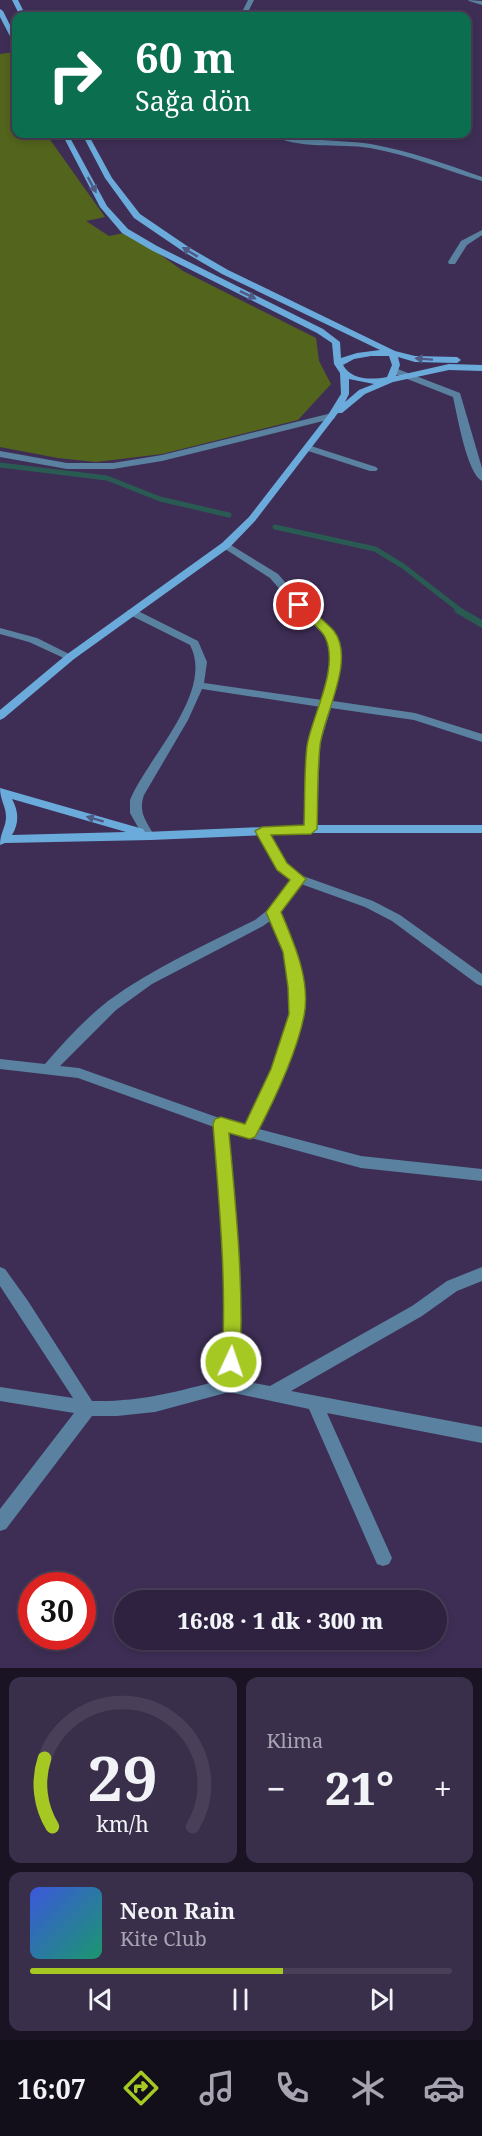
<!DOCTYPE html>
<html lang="tr">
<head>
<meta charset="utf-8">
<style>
  body { margin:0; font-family:"Noto Serif",serif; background:#3a2f4b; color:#f1f3f6; height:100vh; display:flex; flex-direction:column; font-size:22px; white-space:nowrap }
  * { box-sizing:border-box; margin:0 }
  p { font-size:20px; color:#a7a4b1 }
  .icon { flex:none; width:33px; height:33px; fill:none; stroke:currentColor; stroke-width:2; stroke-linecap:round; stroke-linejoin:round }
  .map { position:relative; height:1668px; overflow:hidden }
  .panel { display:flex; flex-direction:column; gap:9px; padding:9px; background:#191323; flex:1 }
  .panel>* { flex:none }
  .hud { position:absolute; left:12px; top:12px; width:459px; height:126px; border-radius:12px; box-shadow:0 3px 9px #0003,0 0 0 2px #493f59; background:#0b6e4f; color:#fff; overflow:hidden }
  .speed { position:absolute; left:18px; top:1572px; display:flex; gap:12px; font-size:30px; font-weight:700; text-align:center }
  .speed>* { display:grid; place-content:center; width:78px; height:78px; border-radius:50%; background:#2e2240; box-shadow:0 3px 9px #0003,0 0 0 2px #493f59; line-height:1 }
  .speed .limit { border:9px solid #d22; background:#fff; color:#111 }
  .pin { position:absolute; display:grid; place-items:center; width:51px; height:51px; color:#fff; margin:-26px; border:3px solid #fff; border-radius:50%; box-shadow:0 2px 6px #0007 }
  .me { position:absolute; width:66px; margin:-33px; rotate:3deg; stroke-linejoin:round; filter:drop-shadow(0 0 4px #0008) }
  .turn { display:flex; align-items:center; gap:21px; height:126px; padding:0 24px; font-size:27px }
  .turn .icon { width:78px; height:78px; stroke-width:2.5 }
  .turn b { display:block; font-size:42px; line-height:51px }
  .big { font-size:45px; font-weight:800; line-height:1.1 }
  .panel .card { flex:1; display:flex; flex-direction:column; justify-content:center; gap:9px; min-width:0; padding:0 21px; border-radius:12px; background:#3a2f4b }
  .panel .dial { align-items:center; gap:0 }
  .dial svg { height:156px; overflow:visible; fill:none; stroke:#493f59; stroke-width:7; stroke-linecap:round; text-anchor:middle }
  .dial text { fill:#f1f3f6; stroke:none }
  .song { display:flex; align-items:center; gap:18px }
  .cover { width:72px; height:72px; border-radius:9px; background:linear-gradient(135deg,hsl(230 70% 55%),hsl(160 70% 35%)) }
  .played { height:6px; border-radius:3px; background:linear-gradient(90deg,#a5c823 60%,#493f59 60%) }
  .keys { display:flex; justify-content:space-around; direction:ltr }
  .heat { display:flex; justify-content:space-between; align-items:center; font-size:33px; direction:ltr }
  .panel .tiles { flex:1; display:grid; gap:9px; grid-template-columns:1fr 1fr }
  .card:last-child { grid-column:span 2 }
  .trip { position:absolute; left:114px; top:1590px; width:333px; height:60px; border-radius:30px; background:#2e2240; box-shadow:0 3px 9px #0003,0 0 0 2px #493f59; font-weight:800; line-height:60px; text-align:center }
  .dock { display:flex; height:96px; justify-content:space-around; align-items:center; background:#120e1a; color:#a7a4b1 }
  .dock .icon { width:42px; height:42px }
  .dock .current { color:#a5c823 }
  .dock b { font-size:27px; color:#f1f3f6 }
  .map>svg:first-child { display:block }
  .green { fill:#53641c }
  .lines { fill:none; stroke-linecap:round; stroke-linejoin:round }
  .stream-far1 { stroke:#295b53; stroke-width:5 }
  .stream { stroke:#295b53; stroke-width:7 }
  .street { fill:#5a82a0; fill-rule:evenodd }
  .secondary { fill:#6babdb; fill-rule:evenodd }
  .oneway { fill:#4e5a84 }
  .route { fill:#a5c823; stroke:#6b8217; stroke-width:1.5 }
</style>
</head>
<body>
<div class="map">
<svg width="482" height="1668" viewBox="0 0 482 1668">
  <rect width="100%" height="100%" fill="#3e2e55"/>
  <polygon class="green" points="16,52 16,134 46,134 105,217 86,221 109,236 129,232 183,271 316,338 319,361 331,384 298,420 162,454 96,462 58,458 0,447 0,54"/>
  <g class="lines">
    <g class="stream-far1">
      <polyline points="0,465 107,478 160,499 229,515"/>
      <polyline points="275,527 375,549 403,566 461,611"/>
    </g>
    <polyline class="stream" points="458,610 482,624"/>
    <g class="street">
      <polygon points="248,0 254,0 246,16 240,16"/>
      <polygon points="468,0 482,1 482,5 469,1"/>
      <path d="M270,134C282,133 297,138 310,139C331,141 351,141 371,144C409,151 446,164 482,177V181C445,170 409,155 370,148C340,143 295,150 270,134Z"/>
      <polygon points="482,230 482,235 467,245 455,264 449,264 448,262 461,241"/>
      <path d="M395,368L460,393L482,468V481C467,474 457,414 453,397L392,373L391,371Z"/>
      <polygon points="332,413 335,414 335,418 162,461 113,469 67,469 0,457 0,451 67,463 113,463 162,455"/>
      <polygon points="308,445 376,467 378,469 376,471 370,471 305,450 305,446"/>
      <path d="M226,542L278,574L303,603L334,634L339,645V666L333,701L415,713L482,734V742L414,720L331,708L320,744L317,829L311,833L305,829L308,744L321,707L202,689L188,720L144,795C138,812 146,821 154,835L152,838H144L130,813V800C147,758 215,692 190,645L128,614L127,612L128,610H136L198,641L207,662L204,683L322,700L329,666V645L324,635L295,607L270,578L222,547L221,545Z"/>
      <polygon points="0,628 37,638 75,657 74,659 66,659 29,642 0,634"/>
      <path d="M262,827L266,828L287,864L303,876L373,901L400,915L482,974V986L477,984L392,921L365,907L301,884L280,913L296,952L303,987L304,1014L286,1069L259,1129L361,1156L482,1169V1181L361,1168L229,1132L240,1268L241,1317L237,1380L270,1386L412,1306L447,1281L482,1267V1281L457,1291L422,1316L291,1391L482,1427V1443L327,1413L392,1558L389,1564L383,1566L377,1564L309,1409L229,1392L155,1412L117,1416H92L6,1529L0,1531V1509L74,1413L0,1401V1387L73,1398L0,1286V1267L5,1269L28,1301L92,1401C140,1402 176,1392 221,1380L225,1317L224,1268L214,1127L78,1078L0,1069V1059L45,1064C64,1042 85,1019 108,1001C153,968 205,945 255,920L269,909L292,880L278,870L256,831ZM270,921L284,952L289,987L290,1014L272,1069L246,1125L222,1119L79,1068L60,1066L116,1010L152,984L263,926Z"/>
    </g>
    <g class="secondary">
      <polygon points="12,0 18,0 26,16 20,16"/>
      <polygon points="0,9 3,11 16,37 16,44 13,42 0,17"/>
      <path d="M62,134H68L107,206L128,229L157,246L323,329L340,342L341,358L357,353L380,350L222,274L184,252L134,218L105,178L82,134H88L112,178L140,214L190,248L228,270L395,351L415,356L457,357L461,360L457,363L415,362L398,357L400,365L396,376L449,364L482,365V371L449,370L393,382L365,394L342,413H338L255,521L230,547L74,659L4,718L0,720V710L66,655L222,543L249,517L328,415L341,394L340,373L334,364L332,343L317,333L151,250L122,233L100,207ZM371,356H389L392,365L387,377C371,380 351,380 343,365L354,359ZM349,379L374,384L359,390L345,402L349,394Z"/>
      <path d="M0,788L143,829L145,832L311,825H482V833H311L151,840L5,843L0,845C0,833 6,827 6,817C6,806 0,800 0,788ZM12,799L126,832L12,835C19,823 19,812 12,799Z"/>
    </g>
  </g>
  <defs><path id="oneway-solid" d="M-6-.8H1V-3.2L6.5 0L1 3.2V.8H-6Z" transform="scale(1.5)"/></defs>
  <g class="oneway">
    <use href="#oneway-solid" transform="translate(92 185) rotate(62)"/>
    <use href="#oneway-solid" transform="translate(190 252) rotate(-149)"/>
    <use href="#oneway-solid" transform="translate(248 295) rotate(26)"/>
    <use href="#oneway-solid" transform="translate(424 359) rotate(-176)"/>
    <use href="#oneway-solid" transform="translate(95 819) rotate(-164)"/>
  </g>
  <path class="route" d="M299,602L303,603C313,612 325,621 334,631C356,660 323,716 320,746C317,774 318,802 317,829L311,834L271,835L287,863L306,879L281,912C294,943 311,981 304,1016C296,1055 274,1101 255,1137L250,1139L229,1133C236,1209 244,1285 240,1362L237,1368L231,1370L224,1368L222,1362C227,1282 219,1203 213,1124L215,1119L221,1117L245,1124L271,1069L289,1014L288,987L283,952L266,912L290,880L277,870L255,831L262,827L304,825C305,799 304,771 307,746C312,715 340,668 325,637C319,626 304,616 295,608L293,605Z"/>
</svg>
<div class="speed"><div class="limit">30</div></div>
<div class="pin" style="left:299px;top:605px;background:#d93025"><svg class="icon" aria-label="arrive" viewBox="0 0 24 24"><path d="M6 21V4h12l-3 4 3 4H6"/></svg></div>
<svg class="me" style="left:231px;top:1362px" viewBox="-20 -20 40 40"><circle r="17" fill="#a5c823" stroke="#fff" stroke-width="3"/><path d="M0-11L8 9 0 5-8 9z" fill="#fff"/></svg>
<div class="trip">16:08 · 1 dk · 300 m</div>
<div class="hud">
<div class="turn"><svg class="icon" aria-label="right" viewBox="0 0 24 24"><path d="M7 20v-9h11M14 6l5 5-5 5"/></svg><div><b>60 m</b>Sağa dön</div></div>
</div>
</div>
<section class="panel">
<div class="tiles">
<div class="card dial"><svg viewBox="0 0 100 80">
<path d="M14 69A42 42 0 1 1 86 69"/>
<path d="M14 69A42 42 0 0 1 10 34" stroke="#a5c823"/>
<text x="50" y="56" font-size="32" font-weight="700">29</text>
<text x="50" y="72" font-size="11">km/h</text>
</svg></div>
<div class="card"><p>Klima</p>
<div class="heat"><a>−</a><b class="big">21°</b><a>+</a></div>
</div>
<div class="card">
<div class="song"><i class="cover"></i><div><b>Neon Rain</b><p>Kite Club</p></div></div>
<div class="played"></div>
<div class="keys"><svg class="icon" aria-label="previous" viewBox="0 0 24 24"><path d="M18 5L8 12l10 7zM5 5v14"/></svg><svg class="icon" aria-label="pause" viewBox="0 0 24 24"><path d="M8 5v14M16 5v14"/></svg><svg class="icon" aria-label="next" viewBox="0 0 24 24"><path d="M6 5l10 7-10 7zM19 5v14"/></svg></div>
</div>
</div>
</section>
<nav class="dock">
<b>16:07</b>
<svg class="icon current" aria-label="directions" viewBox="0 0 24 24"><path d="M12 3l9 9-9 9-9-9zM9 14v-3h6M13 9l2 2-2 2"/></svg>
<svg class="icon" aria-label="music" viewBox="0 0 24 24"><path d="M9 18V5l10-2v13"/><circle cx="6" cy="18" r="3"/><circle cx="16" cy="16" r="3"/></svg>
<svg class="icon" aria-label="phone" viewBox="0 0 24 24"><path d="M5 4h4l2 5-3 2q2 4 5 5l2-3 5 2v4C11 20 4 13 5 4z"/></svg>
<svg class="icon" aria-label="climate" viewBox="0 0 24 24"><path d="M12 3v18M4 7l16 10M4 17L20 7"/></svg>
<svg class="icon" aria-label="car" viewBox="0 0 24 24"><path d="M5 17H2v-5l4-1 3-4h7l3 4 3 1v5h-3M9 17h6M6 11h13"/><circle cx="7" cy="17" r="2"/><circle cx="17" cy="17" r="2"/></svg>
</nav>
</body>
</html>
